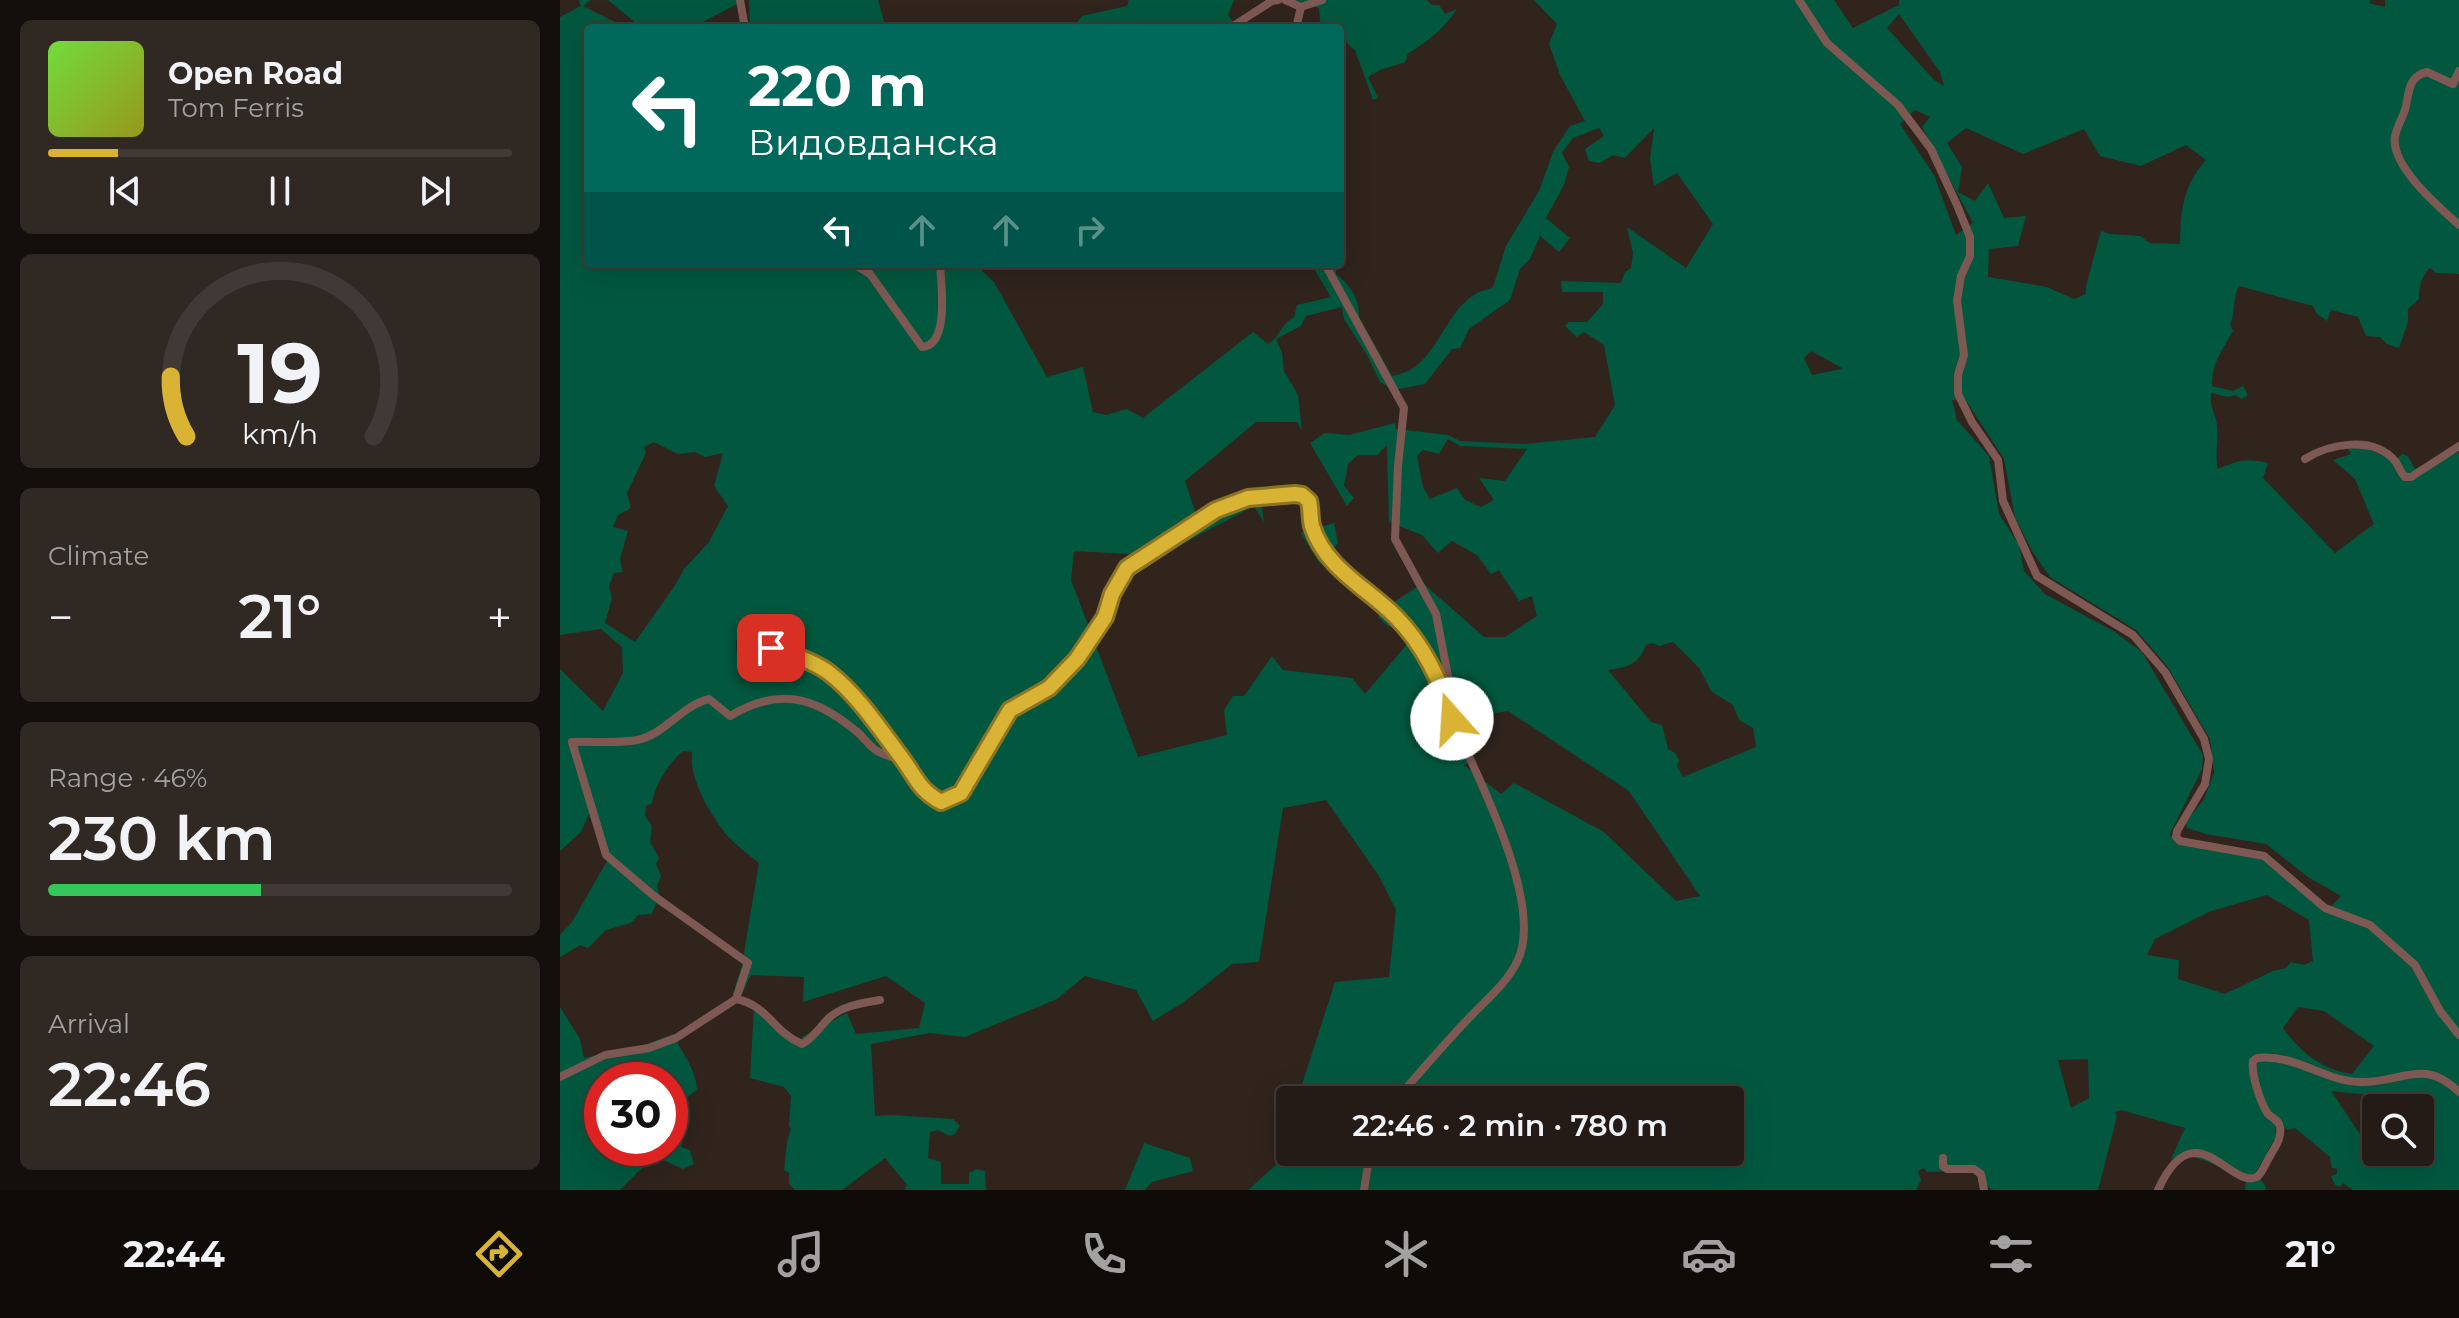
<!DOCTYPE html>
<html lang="en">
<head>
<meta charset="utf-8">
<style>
  body { margin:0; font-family:Montserrat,sans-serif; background:#302823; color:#f1f3f6; height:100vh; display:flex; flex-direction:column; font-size:30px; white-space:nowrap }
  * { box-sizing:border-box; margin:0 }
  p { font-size:26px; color:#a3a1a1 }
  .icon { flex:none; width:44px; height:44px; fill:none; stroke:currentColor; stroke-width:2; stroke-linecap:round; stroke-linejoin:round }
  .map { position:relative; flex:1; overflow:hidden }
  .panel { display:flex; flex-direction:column; gap:20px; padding:20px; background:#140f0c; width:560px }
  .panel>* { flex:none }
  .top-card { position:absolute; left:24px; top:24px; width:760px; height:244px; border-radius:8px; box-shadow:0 8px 32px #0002,0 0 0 2px #413935; background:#00695c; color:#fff; overflow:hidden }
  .fabs { position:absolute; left:1802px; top:1094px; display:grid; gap:16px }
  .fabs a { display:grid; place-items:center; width:72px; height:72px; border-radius:8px; background:#241b16; box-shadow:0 8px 32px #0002,0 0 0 2px #413935; font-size:40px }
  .speed { position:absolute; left:24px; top:1062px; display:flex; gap:16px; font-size:40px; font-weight:700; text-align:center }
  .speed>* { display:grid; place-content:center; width:104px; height:104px; border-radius:50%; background:#241b16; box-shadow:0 8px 32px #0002,0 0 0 2px #413935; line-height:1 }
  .speed .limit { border:12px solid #d22; background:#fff; color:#111 }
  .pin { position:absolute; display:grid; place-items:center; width:68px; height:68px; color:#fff; margin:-34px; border-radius:16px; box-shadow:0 4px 12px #0006 }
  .me { position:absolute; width:88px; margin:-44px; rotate:341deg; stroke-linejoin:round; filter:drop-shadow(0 0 6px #0008) }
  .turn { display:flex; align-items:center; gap:28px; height:168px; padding:0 32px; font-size:36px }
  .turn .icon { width:104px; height:104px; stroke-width:2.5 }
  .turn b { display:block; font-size:56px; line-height:68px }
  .lanes { display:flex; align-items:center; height:76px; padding:0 32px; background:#0003; justify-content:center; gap:40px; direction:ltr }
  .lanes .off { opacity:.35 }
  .big { font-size:60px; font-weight:600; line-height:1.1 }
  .panel .tile { flex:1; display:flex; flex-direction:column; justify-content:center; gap:12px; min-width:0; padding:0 28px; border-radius:12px; background:#302823 }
  .panel .dial { align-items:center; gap:0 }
  .dial svg { height:208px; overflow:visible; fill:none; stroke:#413935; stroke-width:7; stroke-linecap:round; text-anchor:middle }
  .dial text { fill:#f1f3f6; stroke:none }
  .song { display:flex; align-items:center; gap:24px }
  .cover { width:96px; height:96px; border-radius:12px; background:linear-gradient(135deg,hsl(100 70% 55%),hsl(60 70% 35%)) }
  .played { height:8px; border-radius:4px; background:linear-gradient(90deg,#d9b334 15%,#413935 15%) }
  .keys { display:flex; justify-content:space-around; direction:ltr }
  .heat { display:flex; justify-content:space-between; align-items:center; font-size:44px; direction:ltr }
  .charge { height:12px; border-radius:6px; background:linear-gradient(90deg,#34c759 46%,#413935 0) }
  .trip { position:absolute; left:716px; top:1086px; width:468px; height:80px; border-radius:8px; background:#241b16; box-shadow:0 8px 32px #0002,0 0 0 2px #413935; font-weight:600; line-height:80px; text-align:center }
  .tab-bar { display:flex; height:128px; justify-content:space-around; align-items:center; background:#0e0b09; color:#a3a1a1 }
  .tab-bar .icon { width:56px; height:56px }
  .tab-bar .active { color:#d9b334 }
  .tab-bar b { font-size:36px; color:#f1f3f6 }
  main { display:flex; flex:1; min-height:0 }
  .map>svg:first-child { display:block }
  .green { fill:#02583e; fill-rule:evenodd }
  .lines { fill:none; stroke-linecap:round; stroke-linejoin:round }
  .street { stroke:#7e5953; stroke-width:8 }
  .route-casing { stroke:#8d7422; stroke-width:20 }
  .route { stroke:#d9b334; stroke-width:14 }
</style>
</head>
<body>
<main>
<section class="panel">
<div class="tile">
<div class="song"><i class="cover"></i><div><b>Open Road</b><p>Tom Ferris</p></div></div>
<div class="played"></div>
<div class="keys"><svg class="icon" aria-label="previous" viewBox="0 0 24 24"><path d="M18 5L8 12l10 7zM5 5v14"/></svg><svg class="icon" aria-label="pause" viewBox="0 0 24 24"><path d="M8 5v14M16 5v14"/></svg><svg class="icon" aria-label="next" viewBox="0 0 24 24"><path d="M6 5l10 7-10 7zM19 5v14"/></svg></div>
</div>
<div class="tile dial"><svg viewBox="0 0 100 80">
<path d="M14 69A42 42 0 1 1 86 69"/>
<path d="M14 69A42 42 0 0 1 8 46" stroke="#d9b334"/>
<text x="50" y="56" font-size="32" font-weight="700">19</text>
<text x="50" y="72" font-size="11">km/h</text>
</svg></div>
<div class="tile"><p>Climate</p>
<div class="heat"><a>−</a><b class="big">21°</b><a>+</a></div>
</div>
<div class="tile"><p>Range · 46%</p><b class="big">230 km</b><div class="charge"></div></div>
<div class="tile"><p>Arrival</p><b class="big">22:46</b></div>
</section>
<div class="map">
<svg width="1899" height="1190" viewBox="0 0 1899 1190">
  <rect width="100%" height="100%" fill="#30241d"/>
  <g class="green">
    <path d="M19,0H31L23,6L67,28H28V118L21,125L28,126V264H415L434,282L487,377L523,367L533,412L546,415L567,409L583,418L693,332L708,344C721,336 720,325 734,317L737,305L771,297L751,264H776V274C790,285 800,299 799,317L832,376C876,370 881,316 915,294C920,291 928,290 933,287L946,246L979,191L993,152L1010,126L1025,121L1000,75L989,44L997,24L974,0H1274L1293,28L1339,5V0H1811L1809,3L1825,7V0H1899V274L1876,273L1870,268C1862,275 1858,289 1859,299L1848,309V322L1839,348L1827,344L1820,337L1806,336L1798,317L1771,310L1767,321L1757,314L1753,306L1679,286C1672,299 1676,311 1670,324L1673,331C1662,351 1652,362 1652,386L1673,391L1683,386L1688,395L1682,399L1675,395L1668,397L1651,393C1650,405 1653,410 1656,420C1660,435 1654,452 1658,469C1680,460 1685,458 1708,463L1703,478L1775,553L1814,524L1795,479L1773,460L1791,454L1787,447C1805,446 1819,452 1833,463L1842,454L1848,456L1855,469L1899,452V1190H1793L1783,1183L1780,1187L1775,1185L1771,1176L1777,1174V1169L1772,1168L1770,1157L1735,1128L1728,1130L1715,1122L1716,1136L1695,1174L1705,1185L1706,1190H1685L1686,1179C1662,1170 1637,1150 1611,1159L1625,1128L1561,1110L1555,1112L1557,1116L1538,1190H1432L1411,1171L1367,1172L1364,1168L1358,1171L1361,1180L1356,1190H688L717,1164L730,1123V1152H1170V1100H737L775,982L829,977L836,910L819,876L766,800L723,808L699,962L672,964L624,1002L593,1021L576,990L525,976L497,999L405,1037L370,1033L311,1044L315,1116L331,1115L393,1119L400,1126L395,1134L390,1136L378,1130L370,1132L368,1158L381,1162V1184H409V1173L417,1169L425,1171L426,1190H344L347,1185L325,1158L282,1190H235L229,1184V1173L224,1170L227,1142L231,1129L229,1126L231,1096L224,1087L190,1078L194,1007L226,1039L242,1040V1037L287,1013L296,1034L359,1028L365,1003L326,976L243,1002L244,977L191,975L182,994H173L182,965L199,863C188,854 174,844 165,833C149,812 129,779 132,752L123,751C109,763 95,784 92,803L86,806L85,816L92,826L90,842L99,858L96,864L101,876L97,886L103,908L96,903L92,914L78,915L71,923L46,930L28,948L20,945L0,957V935L12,922L47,861L29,814L21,832L0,851V669L43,711L63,673L62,647L41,629L0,635V17L21,6ZM1339,14L1380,72L1384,86L1374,80L1327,28ZM1355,110L1370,117L1362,127L1413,223L1396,235L1374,175L1340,124ZM1039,128L1044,136L1025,149L1029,161L1040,163L1053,155L1065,158L1094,128L1090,159L1094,186L1117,173L1153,224L1126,268L1067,227L1073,253L1071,268L1065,272L1061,283L1001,281L1002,292H1043V304L1027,322H1009L1005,326L1017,337L1024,332L1044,345L1055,405L1035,437L964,444L900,441L888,435L836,429L835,423L789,435L765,433L750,443L787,506L794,498L784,486L788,464L798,455H817L827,445L829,522L862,535L878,553L892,541L917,555L931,574L939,570L959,601L972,596L977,616L945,637H924L863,583L821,611L818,617L829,627L834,625L849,642L805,694L792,678L723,670L712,656L684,696H673L664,710L667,735L578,757L511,580L514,551L570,554L574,559L620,545L694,506L704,522L699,491L636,514L625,481L696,422H737L742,431L738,395L724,371L722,353L716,339L741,326L746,316L782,307L784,319L807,355L820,382L834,390L865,384L892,349L900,348L909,329L950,300L960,269L970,259L980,236L999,252L1010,238L986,218L1004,185L1009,167L1002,153L1013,138ZM1406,128L1463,154L1524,129L1540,156L1581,166L1626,145L1646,160C1622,187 1621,210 1620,244L1590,243L1580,236L1550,234L1541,231L1526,286V294L1514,299L1487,287L1428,277L1429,249L1458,246L1466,216L1444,218L1428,183L1415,201L1398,192L1402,167L1387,143ZM1251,351L1282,368L1281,369L1252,375L1244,358ZM1405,399L1444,459L1455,517L1472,551L1490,577L1576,630L1607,666L1650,739L1654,773L1644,799L1626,822L1627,828L1646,834L1706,844L1748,877L1781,896L1766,912L1704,860L1620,845L1610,834L1642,769L1643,755L1582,652L1555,632L1485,594L1464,571L1459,545L1439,514L1429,456L1397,420L1392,400ZM888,439L900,446L967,449L945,481L919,478L934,500L921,507L905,500L897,488L870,499L863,487L857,456L863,450L879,454ZM94,442L118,454L135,452L145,457L163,453L154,486L168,506L149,542L124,569L114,587L75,642L45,623L52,598L49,586L54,573L63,572L60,559L68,531L53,527L58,515L71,508L67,493L86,453L84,447ZM204,628L212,657L205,671L178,673L176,641L181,633ZM1113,642L1139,668L1152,692L1173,705L1179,720L1193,728L1196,747L1123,777L1117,766L1119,760L1115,753L1108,749L1102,725L1091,722L1048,670C1068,667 1078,665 1086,645L1093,643L1099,646ZM948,711L1069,791L1140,896L1116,901L1044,832L954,783L941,794L904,765L914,760L899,719ZM1707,895L1749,920L1753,961L1744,965L1731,962L1726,968L1713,971L1665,994L1618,979L1619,960L1587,955L1595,939L1651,911ZM1738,1007L1764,1011L1814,1046L1792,1074C1762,1070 1740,1052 1723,1028ZM1528,1059L1529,1098L1511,1108L1498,1060ZM1771,1091L1849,1099L1868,1108L1866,1135L1860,1136V1152H1816V1142L1806,1143Z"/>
    <polygon points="48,0 185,0 131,28 82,28"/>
    <polygon points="189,0 318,0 326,28 190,28"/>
    <polygon points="569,0 674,0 668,15 678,28 512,28 522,16 567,6"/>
    <path d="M735,0H867L872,5H879L885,14L897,9C885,28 866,43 847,54L846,62L820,70L808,77L818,98L813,100L795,50C785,44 780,31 774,22L765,26L760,21L759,8Z"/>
    <polygon points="774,523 778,543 760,564 741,533"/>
    <path d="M0,1007L20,1039L24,1058L84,1045L114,1034C122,1056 135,1065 137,1090L126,1098L127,1126L121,1147L130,1150L134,1164L123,1169L94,1156L60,1190H0ZM42,1080H110V1148H42Z"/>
    <polygon points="584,1143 630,1158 633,1171 592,1182 585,1190 565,1190"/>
  </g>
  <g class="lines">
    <g class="street">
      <polyline points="180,0 185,28"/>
      <polyline points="725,0 741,7"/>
      <polyline points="1239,0 1267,43 1338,105 1371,149 1397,205 1410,237 1410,256 1401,276 1397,301 1404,355 1398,375 1398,394 1412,422 1438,460 1443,501 1477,576 1573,635 1605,672 1644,739 1649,759 1645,784 1617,831 1616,837 1620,841 1704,856 1765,908 1810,925 1855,965 1880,1011 1899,1035"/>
      <polyline points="550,28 561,28"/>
      <polyline points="670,28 712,1 718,0"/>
      <polyline points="736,28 741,7 762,0"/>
      <path d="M1899,71L1893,84L1867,72C1849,76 1849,91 1846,106C1844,116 1837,126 1835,136C1830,166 1879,207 1899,225"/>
      <polyline points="26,113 28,114"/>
      <path d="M294,264L310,274L362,347C390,346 381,283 380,264"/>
      <path d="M765,264L844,408L838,466L835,539L876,614L894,707L892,719C916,774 986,905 957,962C946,984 926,1000 909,1018C884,1044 860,1072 836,1100"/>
      <path d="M1745,459C1769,444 1813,435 1835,461C1839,466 1840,472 1845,477H1851L1899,446"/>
      <path d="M211,648C230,654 251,660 268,672C297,694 319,728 341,757C356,777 358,789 381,802L401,793L450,710L489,688L517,659L545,617L552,594L567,568L656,510L688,498L735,494L742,495L749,501C751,509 750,518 752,526C765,568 806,587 835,616C864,646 880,680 892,719"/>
      <path d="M176,999L188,963L94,896L46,855L12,742C31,741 58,744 77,740C104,735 121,706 149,699L170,716C218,687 254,696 296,731C304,737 310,748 319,752C327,756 335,758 343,761"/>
      <path d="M0,1077L45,1055L89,1048L116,1038L176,999C208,1005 214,1033 242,1044C255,1037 260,1026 270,1017C284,1005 303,1003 320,1000"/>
      <polyline points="1383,1158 1383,1166 1387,1169 1414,1169 1421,1174 1424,1190"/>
      <polyline points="804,1190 810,1152"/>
      <path d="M1598,1190C1635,1108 1670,1190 1697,1177C1703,1172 1706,1162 1710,1156C1715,1147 1722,1138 1720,1127C1719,1120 1713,1119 1708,1114C1700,1102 1691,1074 1693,1061L1697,1058C1737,1054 1763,1081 1800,1082C1842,1083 1863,1057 1899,1092"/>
    </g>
  </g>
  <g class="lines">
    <g class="route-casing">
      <path id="route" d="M211,648C230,654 251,660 268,672C297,694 319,728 341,757C356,777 358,789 381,802L401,793L450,710L489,688L517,659L545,617L552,594L567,568L656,510L688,498L735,494L742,495L749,501C751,509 750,518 752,526C765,568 806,587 835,616C864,645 880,680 892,719"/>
    </g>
    <use href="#route" class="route"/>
  </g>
</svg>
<div class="fabs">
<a><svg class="icon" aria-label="search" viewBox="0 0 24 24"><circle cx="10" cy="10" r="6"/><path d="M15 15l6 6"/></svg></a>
</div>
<div class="speed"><div class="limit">30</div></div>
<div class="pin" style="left:211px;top:648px;background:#d93025"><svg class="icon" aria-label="arrive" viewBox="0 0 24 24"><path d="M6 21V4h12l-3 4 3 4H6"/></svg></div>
<svg class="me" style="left:892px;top:719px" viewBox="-20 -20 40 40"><circle r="19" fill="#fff"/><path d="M0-13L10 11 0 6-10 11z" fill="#d9b334"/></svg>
<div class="trip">22:46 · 2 min · 780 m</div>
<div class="top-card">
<div class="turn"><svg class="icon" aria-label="left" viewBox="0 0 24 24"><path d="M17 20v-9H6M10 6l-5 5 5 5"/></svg><div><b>220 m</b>Видовданска</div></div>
<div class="lanes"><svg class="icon" aria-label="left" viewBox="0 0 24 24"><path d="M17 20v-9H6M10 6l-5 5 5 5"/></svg><svg class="icon off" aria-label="ahead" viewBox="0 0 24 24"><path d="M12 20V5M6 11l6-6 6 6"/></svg><svg class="icon off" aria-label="ahead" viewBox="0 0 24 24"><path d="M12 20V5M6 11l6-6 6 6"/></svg><svg class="icon off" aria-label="right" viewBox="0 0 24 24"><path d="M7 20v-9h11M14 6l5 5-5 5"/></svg></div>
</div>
</div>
</main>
<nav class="tab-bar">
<b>22:44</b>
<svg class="icon active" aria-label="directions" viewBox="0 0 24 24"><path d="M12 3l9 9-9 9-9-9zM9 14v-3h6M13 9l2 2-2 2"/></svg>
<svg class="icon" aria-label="music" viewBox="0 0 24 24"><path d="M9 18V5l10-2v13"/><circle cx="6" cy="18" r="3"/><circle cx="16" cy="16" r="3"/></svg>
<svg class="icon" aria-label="phone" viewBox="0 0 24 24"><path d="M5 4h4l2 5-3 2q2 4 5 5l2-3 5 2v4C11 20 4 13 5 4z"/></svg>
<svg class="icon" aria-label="climate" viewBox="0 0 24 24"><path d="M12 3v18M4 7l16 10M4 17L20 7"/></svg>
<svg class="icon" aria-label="car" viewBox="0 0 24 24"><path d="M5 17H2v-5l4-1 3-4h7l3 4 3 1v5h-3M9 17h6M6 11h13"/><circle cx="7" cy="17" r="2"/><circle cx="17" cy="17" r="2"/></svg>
<svg class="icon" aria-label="filters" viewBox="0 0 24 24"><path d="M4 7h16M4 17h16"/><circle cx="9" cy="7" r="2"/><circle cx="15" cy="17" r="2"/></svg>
<b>21°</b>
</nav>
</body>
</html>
